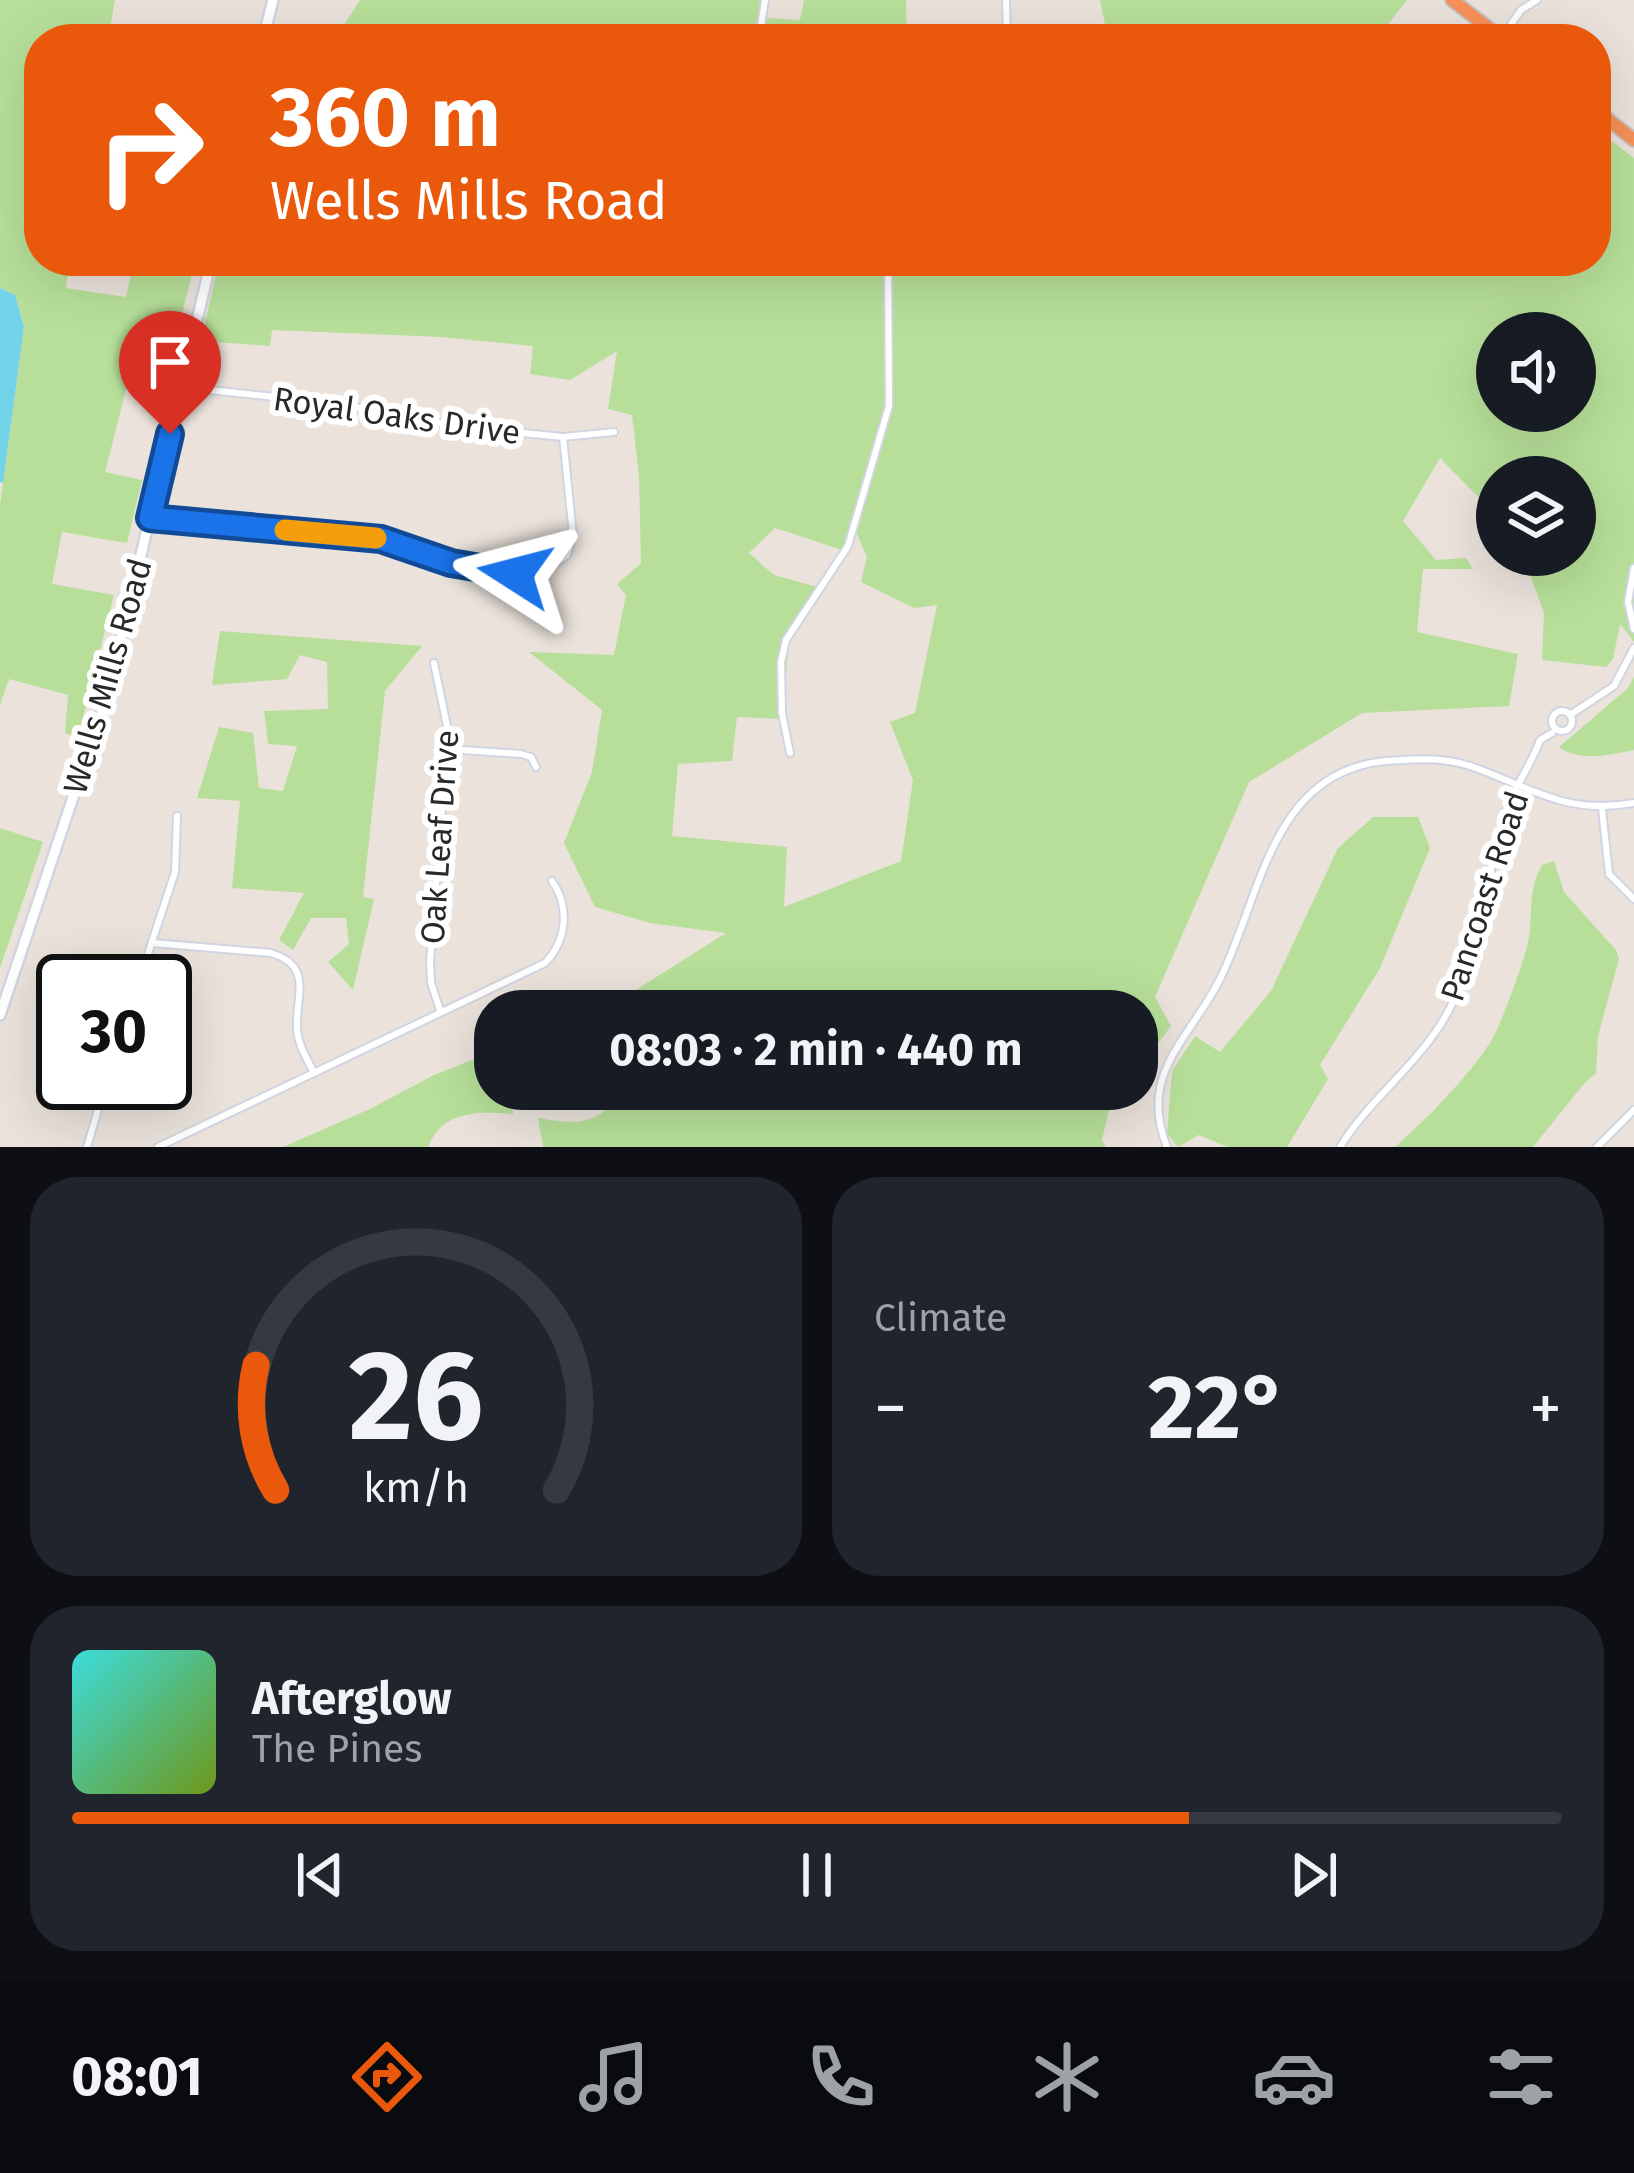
<!DOCTYPE html>
<html lang="en">
<head>
<meta charset="utf-8">
<style>
  body { margin:0; font-family:"Fira Sans",sans-serif; background:#20242c; color:#f1f3f6; height:100vh; display:flex; flex-direction:column; font-size:45px; white-space:nowrap }
  * { box-sizing:border-box; margin:0 }
  p { font-size:39px; color:#9ea1a6 }
  .icon { flex:none; width:66px; height:66px; fill:none; stroke:currentColor; stroke-width:2; stroke-linecap:round; stroke-linejoin:round }
  .map { position:relative; height:1147px; overflow:hidden }
  .drawer { display:flex; flex-direction:column; gap:30px; padding:30px; background:#0d0f14; flex:1 }
  .drawer>* { flex:none }
  .guide { position:absolute; left:24px; top:24px; width:1587px; height:252px; border-radius:48px; box-shadow:0 12px 48px #0002; background:#ea580c; color:#fff; overflow:hidden }
  .buttons { position:absolute; left:1476px; top:312px; display:grid; gap:24px }
  .buttons a { display:grid; place-items:center; width:120px; height:120px; border-radius:50%; background:#171b24; box-shadow:0 12px 48px #0002; font-size:60px }
  .speed { position:absolute; left:36px; top:954px; display:flex; gap:24px; font-size:60px; font-weight:700; text-align:center }
  .speed>* { display:grid; place-content:center; width:156px; height:156px; border-radius:50%; background:#171b24; box-shadow:0 12px 48px #0002; line-height:1 }
  .speed .limit { border:6px solid #111; border-radius:18px; background:#fff; color:#111 }
  .pin { position:absolute; display:grid; place-items:center; width:102px; height:102px; color:#fff; margin:-123px -51px; border-radius:50% 50% 50% 0; rotate:-45deg; box-shadow:0 0 12px #0007 }
  .pin .icon { rotate:45deg }
  .me { position:absolute; width:132px; margin:-66px; rotate:279deg; stroke-linejoin:round; filter:drop-shadow(0 0 9px #0008) }
  .turn { display:flex; align-items:center; gap:42px; height:252px; padding:0 48px; font-size:54px }
  .turn .icon { width:156px; height:156px; stroke-width:2.5 }
  .turn b { display:block; font-size:84px; line-height:102px }
  .big { font-size:90px; font-weight:700; line-height:1.1 }
  .drawer .tile { flex:1; display:flex; flex-direction:column; justify-content:center; gap:18px; min-width:0; padding:0 42px; border-radius:48px; background:#20242c }
  .drawer .dial { align-items:center; gap:0 }
  .dial svg { height:312px; overflow:visible; fill:none; stroke:#363941; stroke-width:7; stroke-linecap:round; text-anchor:middle }
  .dial text { fill:#f1f3f6; stroke:none }
  .song { display:flex; align-items:center; gap:36px }
  .cover { width:144px; height:144px; border-radius:18px; background:linear-gradient(135deg,hsl(180 70% 55%),hsl(80 70% 35%)) }
  .played { height:12px; border-radius:6px; background:linear-gradient(90deg,#ea580c 75%,#363941 75%) }
  .keys { display:flex; justify-content:space-around; direction:ltr }
  .heat { display:flex; justify-content:space-between; align-items:center; font-size:66px; direction:ltr }
  .drawer .tiles { flex:1; display:grid; gap:30px; grid-template-columns:1fr 1fr }
  .tile:last-child { grid-column:span 2 }
  .trip { position:absolute; left:474px; top:990px; width:684px; height:120px; border-radius:48px; background:#171b24; box-shadow:0 12px 48px #0002; font-weight:700; line-height:120px; text-align:center }
  .dock { display:flex; height:192px; justify-content:space-around; align-items:center; background:#090b0e; color:#9ea1a6 }
  .dock .icon { width:84px; height:84px }
  .dock .active { color:#ea580c }
  .dock b { font-size:54px; color:#f1f3f6 }
  .map>svg:first-child { display:block }
  .green { fill:#b7df99; fill-rule:evenodd }
  .water { fill:#72d3e9 }
  .lines { fill:none; stroke-linecap:round; stroke-linejoin:round }
  .street-casing { stroke:#d0d5e1; stroke-width:10 }
  .secondary-casing { stroke:#d0d5e1; stroke-width:14 }
  .highway-casing { stroke:#c3c3c3; stroke-width:16 }
  .street { stroke:#fff; stroke-width:6 }
  .secondary { stroke:#fff; stroke-width:9 }
  .highway { stroke:#f79059; stroke-width:12 }
  .route-casing { stroke:#114b97; stroke-width:30 }
  .route { stroke:#1a73e8; stroke-width:21 }
  .slow { stroke:#f59e0b; stroke-width:21 }
  .labels { text-anchor:middle; stroke-width:12; stroke-linejoin:round; paint-order:stroke }
  .street-label { font-size:33px; fill:#292929; stroke:#fff }
</style>
</head>
<body>
<div class="map">
<svg width="1634" height="1147" viewBox="0 0 1634 1147">
  <rect width="100%" height="100%" fill="#eae2db"/>
  <g class="green">
    <polygon points="0,0 115,0 108,39 39,39 39,261 69,261 66,288 126,297 134,261 195,261 176,338 142,327 105,472 142,480 127,543 62,532 52,584 114,595 78,737 65,733 68,695 9,679 0,705 0,505 24,327 15,295 0,288"/>
    <polygon points="360,0 768,0 765,18 800,20 804,0 906,0 907,39 827,36 826,39 335,39"/>
    <polygon points="1100,0 1407,0 1379,36 1372,39 1108,39"/>
    <path d="M1596,129L1634,158V642L1620,624L1613,659L1606,667L1542,660L1544,613L1523,555H1575V477H1497V516L1440,458L1403,521L1436,560L1466,558L1473,569H1423L1417,632L1518,654L1509,706L1362,713L1249,782L1155,997L1171,1026L1150,1054L1137,1053V1011H596L615,1003L726,933L650,923L595,907L564,843L592,772L602,710L529,652L614,655L626,595L617,584L641,563L639,476L632,415L608,409L617,351L570,380L530,374L533,346L441,337L272,330L270,346L201,341L219,261H1596ZM1497,333H1575V411H1497ZM775,528L842,550L857,534L867,557L861,582L914,608L937,605L915,713L890,722L913,780L901,861L784,907L787,847L672,836L678,764L732,761L737,717L782,719L789,640L817,587L774,575L749,553Z"/>
    <polygon points="220,631 422,646 385,691 363,897 374,899 353,990 328,962 349,944 346,918 311,918 293,950 279,940 304,893 232,888 240,801 197,798 219,727 253,733 259,788 283,791 297,746 268,744 264,711 328,709 327,662 300,655 287,679 212,685"/>
    <path d="M1634,676V750C1612,755 1577,762 1559,747L1628,688Z"/>
    <polygon points="1373,817 1418,817 1430,848 1380,968 1320,1065 1328,1079 1287,1147 1228,1147 1199,1135 1178,1147 1167,1133 1172,1071 1195,1036 1220,1052 1271,991 1338,848"/>
    <polygon points="0,828 43,842 0,968"/>
    <path d="M1554,861L1564,892L1616,950L1619,959L1598,1036L1596,1073L1582,1086L1533,1147H1395C1429,1116 1464,1082 1490,1043C1501,1026 1521,968 1527,947C1535,918 1525,896 1542,865Z"/>
    <path d="M495,1051V1089H514L513,1114C480,1111 442,1110 428,1147H283L370,1109L434,1075Z"/>
    <path d="M624,1089H1114L1102,1140L1106,1147H543L538,1118C579,1125 598,1126 624,1089Z"/>
  </g>
  <polygon class="water" points="0,288 15,295 24,327 3,483 0,482"/>
  <g class="lines">
    <g class="street-casing">
      <g id="street">
        <polyline points="1006,0 1007,39"/>
        <polyline points="1503,36 1521,10 1537,0"/>
        <polyline points="759,39 765,0"/>
        <polyline points="182,387 339,404 455,426 563,437 614,432"/>
        <polyline points="151,518 381,539 451,563 515,574 544,572 567,555 573,535 563,437"/>
        <polyline points="1634,568 1628,602 1634,629"/>
        <polyline points="434,663 448,731 430,961 431,983 440,1010"/>
        <circle cx="1562" cy="721" r="10"/>
        <polyline points="1570,715 1614,686 1634,648"/>
        <polyline points="447,749 521,754 531,757 536,767"/>
        <polyline points="790,753 782,713 781,662 786,640 848,546 889,406 888,261"/>
        <polyline points="1602,809 1609,874 1634,899"/>
        <path d="M153,943L271,953C313,966 296,994 297,1027C297,1043 307,1059 314,1073"/>
        <polyline points="139,981 175,872 177,816"/>
        <polyline points="87,1147 106,1083"/>
        <path d="M158,1147L545,963C567,940 570,907 552,881"/>
        <path d="M1167,1147C1138,1074 1188,1041 1219,981C1261,899 1270,771 1386,761C1418,759 1444,756 1476,768C1535,790 1568,815 1634,803"/>
        <path d="M1340,1147C1371,1097 1421,1063 1449,1010C1481,949 1484,880 1505,815C1513,788 1531,766 1540,740L1552,733"/>
        <polyline points="1597,1147 1634,1110"/>
      </g>
    </g>
    <g class="secondary-casing">
      <g id="secondary">
        <polyline points="263,39 273,0"/>
        <polyline points="0,1015 108,693 211,261"/>
      </g>
    </g>
    <g class="highway-casing">
      <g id="highway">
        <polyline points="1452,0 1503,39"/>
        <polyline points="1596,110 1634,140"/>
      </g>
    </g>
    <use href="#street" class="street"/>
    <use href="#secondary" class="secondary"/>
    <use href="#highway" class="highway"/>
  </g>
  <g class="lines">
    <g class="route-casing">
      <polyline id="route" points="170,434 150,518 381,539 451,563 515,574"/>
    </g>
    <use href="#route" class="route"/>
    <polyline class="slow" points="285,530 376,538"/>
  </g>
  <g class="labels">
    <g class="street-label">
      <text transform="translate(397 415) rotate(8)" y="12">Royal Oaks Drive</text>
      <text transform="translate(107 676) rotate(-74)" y="12">Wells Mills Road</text>
      <text transform="translate(439 837) rotate(-86)" y="12">Oak Leaf Drive</text>
      <text transform="translate(1484 896) rotate(-72)" y="12">Pancoast Road</text>
    </g>
  </g>
</svg>
<div class="buttons">
<a><svg class="icon" aria-label="sound" viewBox="0 0 24 24"><path d="M4 9h4l5-4v14l-5-4H4zM17 9q2 3 0 6"/></svg></a>
<a><svg class="icon" aria-label="layers" viewBox="0 0 24 24"><path d="M12 4l9 5-9 5-9-5zM3 14l9 5 9-5"/></svg></a>
</div>
<div class="speed"><div class="limit">30</div></div>
<div class="pin" style="left:170px;top:434px;background:#d93025"><svg class="icon" aria-label="arrive" viewBox="0 0 24 24"><path d="M6 21V4h12l-3 4 3 4H6"/></svg></div>
<svg class="me" style="left:515px;top:574px" viewBox="-20 -20 40 40"><path d="M0-17L14 15 0 8-14 15z" fill="#1a73e8" stroke="#fff" stroke-width="4"/></svg>
<div class="trip">08:03 · 2 min · 440 m</div>
<div class="guide">
<div class="turn"><svg class="icon" aria-label="right" viewBox="0 0 24 24"><path d="M7 20v-9h11M14 6l5 5-5 5"/></svg><div><b>360 m</b>Wells Mills Road</div></div>
</div>
</div>
<section class="drawer">
<div class="tiles">
<div class="tile dial"><svg viewBox="0 0 100 80">
<path d="M14 69A42 42 0 1 1 86 69"/>
<path d="M14 69A42 42 0 0 1 9 37" stroke="#ea580c"/>
<text x="50" y="56" font-size="32" font-weight="700">26</text>
<text x="50" y="72" font-size="11">km/h</text>
</svg></div>
<div class="tile"><p>Climate</p>
<div class="heat"><a>−</a><b class="big">22°</b><a>+</a></div>
</div>
<div class="tile">
<div class="song"><i class="cover"></i><div><b>Afterglow</b><p>The Pines</p></div></div>
<div class="played"></div>
<div class="keys"><svg class="icon" aria-label="previous" viewBox="0 0 24 24"><path d="M18 5L8 12l10 7zM5 5v14"/></svg><svg class="icon" aria-label="pause" viewBox="0 0 24 24"><path d="M8 5v14M16 5v14"/></svg><svg class="icon" aria-label="next" viewBox="0 0 24 24"><path d="M6 5l10 7-10 7zM19 5v14"/></svg></div>
</div>
</div>
</section>
<nav class="dock">
<b>08:01</b>
<svg class="icon active" aria-label="directions" viewBox="0 0 24 24"><path d="M12 3l9 9-9 9-9-9zM9 14v-3h6M13 9l2 2-2 2"/></svg>
<svg class="icon" aria-label="music" viewBox="0 0 24 24"><path d="M9 18V5l10-2v13"/><circle cx="6" cy="18" r="3"/><circle cx="16" cy="16" r="3"/></svg>
<svg class="icon" aria-label="phone" viewBox="0 0 24 24"><path d="M5 4h4l2 5-3 2q2 4 5 5l2-3 5 2v4C11 20 4 13 5 4z"/></svg>
<svg class="icon" aria-label="climate" viewBox="0 0 24 24"><path d="M12 3v18M4 7l16 10M4 17L20 7"/></svg>
<svg class="icon" aria-label="car" viewBox="0 0 24 24"><path d="M5 17H2v-5l4-1 3-4h7l3 4 3 1v5h-3M9 17h6M6 11h13"/><circle cx="7" cy="17" r="2"/><circle cx="17" cy="17" r="2"/></svg>
<svg class="icon" aria-label="filters" viewBox="0 0 24 24"><path d="M4 7h16M4 17h16"/><circle cx="9" cy="7" r="2"/><circle cx="15" cy="17" r="2"/></svg>
</nav>
</body>
</html>
